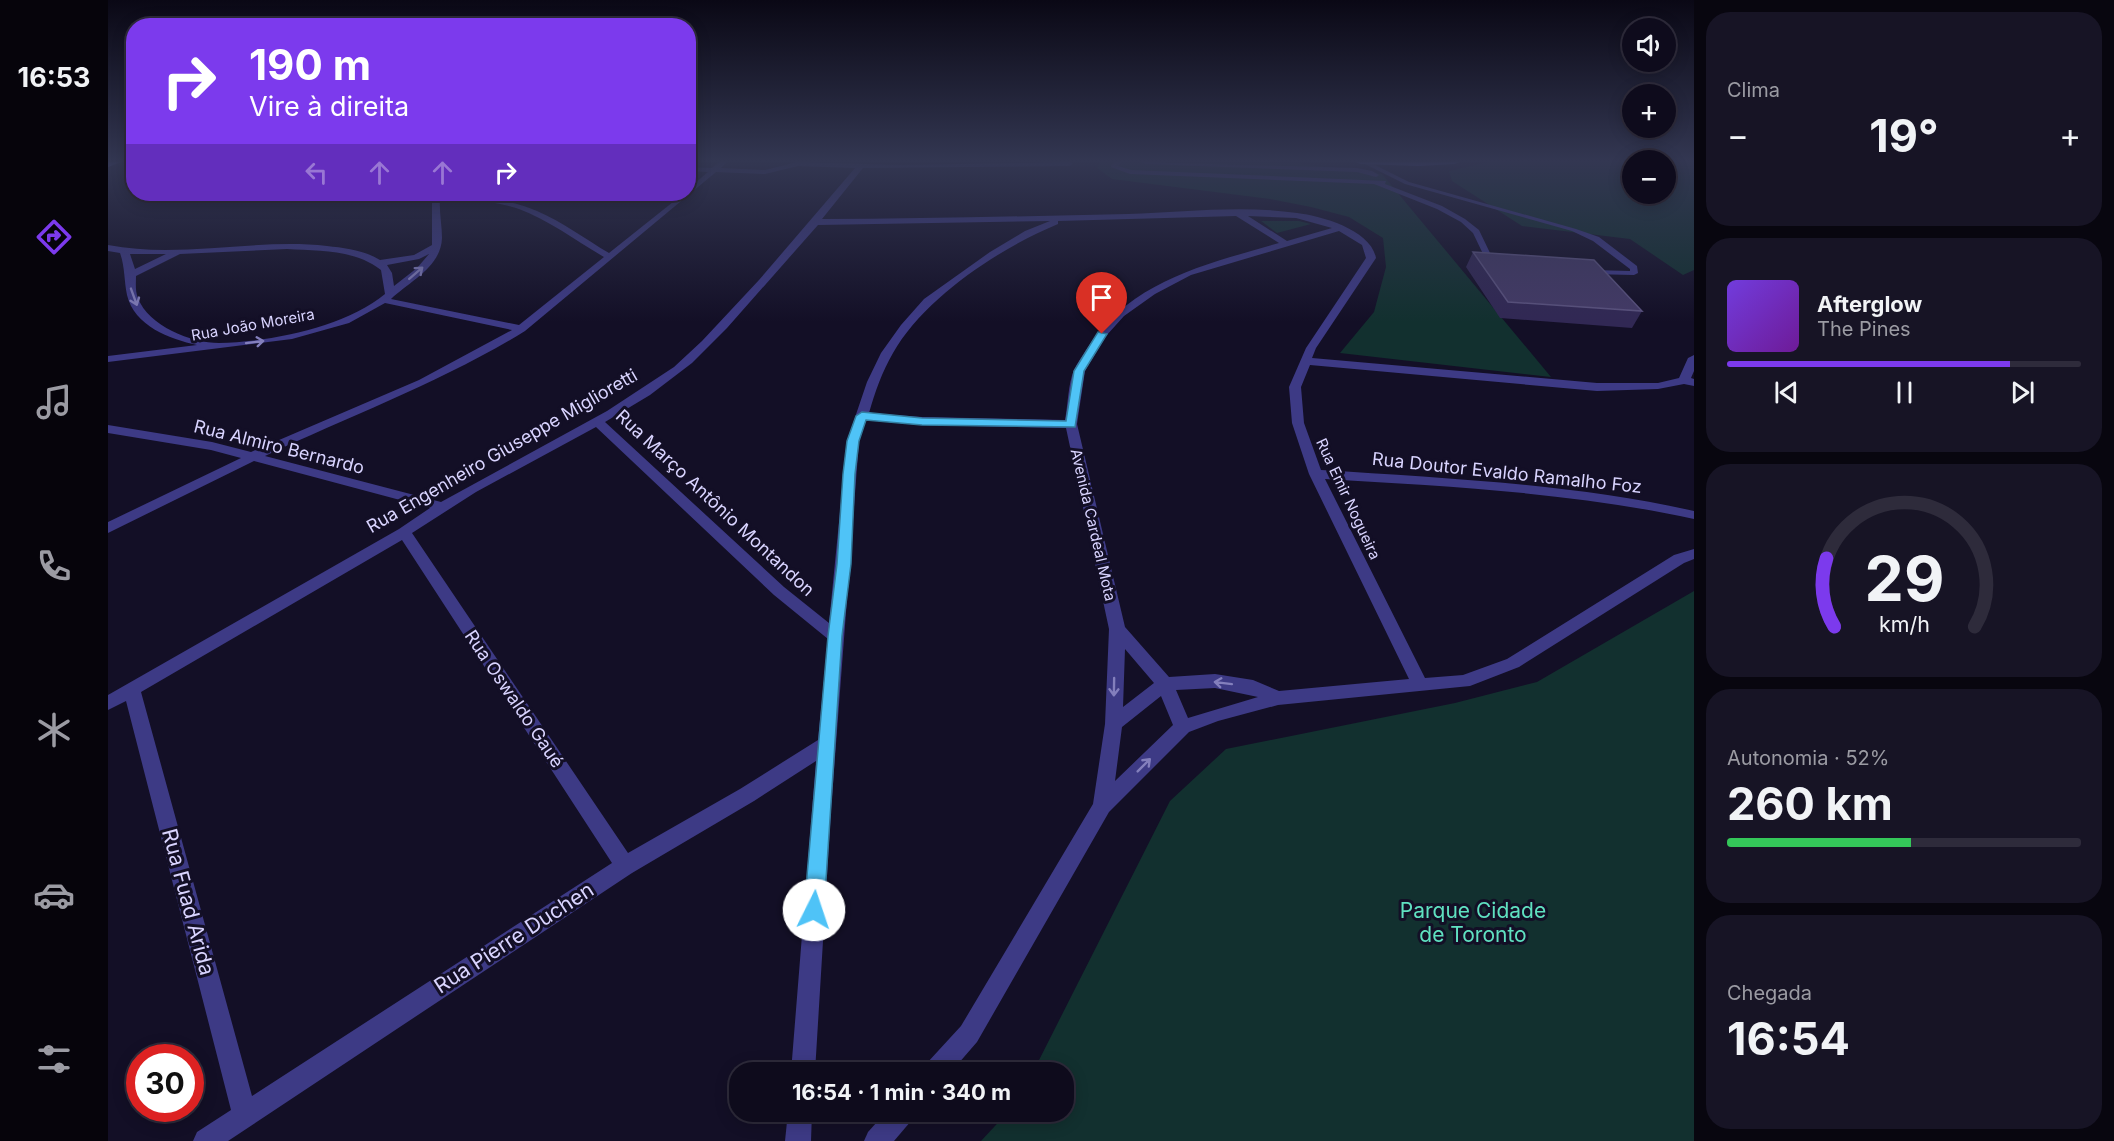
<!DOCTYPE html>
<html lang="pt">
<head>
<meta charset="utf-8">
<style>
  body { margin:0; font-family:Inter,sans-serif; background:#171425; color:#f1f3f6; height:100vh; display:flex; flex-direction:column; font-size:22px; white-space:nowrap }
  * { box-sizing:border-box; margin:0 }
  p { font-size:20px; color:#9b9ba3 }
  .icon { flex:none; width:33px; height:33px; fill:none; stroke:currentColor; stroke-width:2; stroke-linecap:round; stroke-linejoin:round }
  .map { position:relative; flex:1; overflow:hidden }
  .side { display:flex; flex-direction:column; gap:12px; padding:12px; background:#08060f; width:420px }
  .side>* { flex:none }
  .top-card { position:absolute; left:18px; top:18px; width:570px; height:183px; border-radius:24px; box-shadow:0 3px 15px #0003,0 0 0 2px #2e2b3b; background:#7c3aed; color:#fff; overflow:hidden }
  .controls { position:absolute; left:1514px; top:18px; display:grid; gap:12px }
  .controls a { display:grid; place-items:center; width:54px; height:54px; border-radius:50%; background:#0e0b1c; box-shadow:0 3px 15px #0003,0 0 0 2px #2e2b3b; font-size:30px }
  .speed { position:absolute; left:18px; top:1044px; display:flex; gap:12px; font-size:30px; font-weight:700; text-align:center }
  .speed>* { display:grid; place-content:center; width:78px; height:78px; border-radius:50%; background:#0e0b1c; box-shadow:0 3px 15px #0003,0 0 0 2px #2e2b3b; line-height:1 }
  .speed .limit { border:9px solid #d22; background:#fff; color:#111 }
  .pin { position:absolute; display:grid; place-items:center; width:51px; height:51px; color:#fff; margin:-62px -26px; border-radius:50% 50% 50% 0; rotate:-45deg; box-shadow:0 0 6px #0007 }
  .pin .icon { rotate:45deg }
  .me { position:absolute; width:66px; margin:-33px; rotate:4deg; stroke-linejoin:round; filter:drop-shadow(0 0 4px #0008) }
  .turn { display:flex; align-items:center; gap:21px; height:126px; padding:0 24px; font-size:27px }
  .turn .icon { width:78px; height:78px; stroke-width:2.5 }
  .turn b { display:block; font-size:42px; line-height:51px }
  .lanes { display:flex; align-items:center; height:57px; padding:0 24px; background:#0003; justify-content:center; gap:30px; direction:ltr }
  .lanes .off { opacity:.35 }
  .big { font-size:45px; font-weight:700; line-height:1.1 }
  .side .card { flex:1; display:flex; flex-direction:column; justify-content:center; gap:9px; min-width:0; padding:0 21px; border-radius:24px; background:#171425 }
  .side .dial { align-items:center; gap:0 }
  .dial svg { height:156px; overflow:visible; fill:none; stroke:#2e2b3b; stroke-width:7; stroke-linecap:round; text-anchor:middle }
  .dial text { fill:#f1f3f6; stroke:none }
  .song { display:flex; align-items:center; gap:18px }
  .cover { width:72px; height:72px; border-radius:9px; background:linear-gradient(135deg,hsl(260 70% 55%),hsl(280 70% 35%)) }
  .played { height:6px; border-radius:3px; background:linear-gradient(90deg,#7c3aed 80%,#2e2b3b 80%) }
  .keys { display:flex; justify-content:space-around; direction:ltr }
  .heat { display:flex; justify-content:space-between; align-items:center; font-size:33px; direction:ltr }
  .charge { height:9px; border-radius:4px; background:linear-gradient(90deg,#34c759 52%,#2e2b3b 0) }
  .trip { position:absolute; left:621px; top:1062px; width:345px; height:60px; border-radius:24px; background:#0e0b1c; box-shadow:0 3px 15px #0003,0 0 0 2px #2e2b3b; font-weight:700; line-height:60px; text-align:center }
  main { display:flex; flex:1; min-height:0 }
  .dock { display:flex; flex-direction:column; width:108px; justify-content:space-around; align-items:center; background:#06040b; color:#9b9ba3 }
  .dock .icon { width:42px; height:42px }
  .dock .active { color:#7c3aed }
  .dock b { font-size:27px; color:#f1f3f6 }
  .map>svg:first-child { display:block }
  .green { fill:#12302f }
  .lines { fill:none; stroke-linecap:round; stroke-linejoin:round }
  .lane { fill:#3d3a85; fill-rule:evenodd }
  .street { fill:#3d3a85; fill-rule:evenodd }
  .secondary { fill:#6f6bff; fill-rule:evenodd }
  .wall { fill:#312854 }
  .building { fill:#433a66; stroke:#5a527e; stroke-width:1.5 }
  .oneway { stroke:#837fbc }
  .route { fill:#4fc3f7; stroke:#337fa1; stroke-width:1.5 }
  .labels { text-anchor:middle; stroke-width:6; stroke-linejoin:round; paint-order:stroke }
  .far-street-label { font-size:15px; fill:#d9d4ff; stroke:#130f26 }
  .street-label { font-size:18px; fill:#d9d4ff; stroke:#130f26 }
  .near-street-label { font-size:21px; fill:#d9d4ff; stroke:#130f26 }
  .near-park-label { font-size:21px; fill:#5fe0c0; stroke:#130f26 }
</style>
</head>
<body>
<main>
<nav class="dock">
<b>16:53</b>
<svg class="icon active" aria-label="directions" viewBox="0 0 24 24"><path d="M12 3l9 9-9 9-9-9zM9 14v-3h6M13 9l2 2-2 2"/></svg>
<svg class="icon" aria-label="music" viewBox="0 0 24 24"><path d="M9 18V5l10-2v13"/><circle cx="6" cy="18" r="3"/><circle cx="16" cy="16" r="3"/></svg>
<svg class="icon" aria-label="phone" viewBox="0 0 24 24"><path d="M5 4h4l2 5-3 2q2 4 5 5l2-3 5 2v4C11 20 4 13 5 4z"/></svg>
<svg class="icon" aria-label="climate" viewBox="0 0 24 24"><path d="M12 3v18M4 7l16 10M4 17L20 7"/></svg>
<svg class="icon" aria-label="car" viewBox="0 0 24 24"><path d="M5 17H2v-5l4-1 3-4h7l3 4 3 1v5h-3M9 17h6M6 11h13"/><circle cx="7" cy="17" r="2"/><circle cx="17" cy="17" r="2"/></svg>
<svg class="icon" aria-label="filters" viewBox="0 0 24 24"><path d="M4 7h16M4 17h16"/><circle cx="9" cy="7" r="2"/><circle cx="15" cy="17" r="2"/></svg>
</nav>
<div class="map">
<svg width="1586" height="1141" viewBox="0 0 1586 1141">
  <rect width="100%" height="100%" fill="#130f26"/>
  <g class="green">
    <polygon points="992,162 1187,163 1274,174 1443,377 1232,353 1266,312 1278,267 1275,238 1241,217 1203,207 1162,199 1004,179 989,168"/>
    <polygon points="1380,162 1524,162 1524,194 1557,194 1557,162 1586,162 1586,270 1575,275 1522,239 1414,226 1344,181 1341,171"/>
    <polygon points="1153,221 1191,221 1203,224 1169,233"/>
    <polygon points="1586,591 1586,1141 873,1141 900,1112 956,1112 956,1072 925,1072 1062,801 1118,749 1347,703 1429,682"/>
  </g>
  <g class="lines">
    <g class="lane">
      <polygon points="1007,162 1014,162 1010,166 1023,170 1278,181 1277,184 1334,206 1357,219 1371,230 1382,253 1391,262 1387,264 1376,256 1365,233 1353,222 1329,209 1266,184 1022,174 1003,167 1003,165"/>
      <polygon points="1034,162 1249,168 1264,171 1271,175 1268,177 1249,172 1037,164"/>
      <polygon points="1253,162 1261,162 1301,182 1468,229 1491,237 1529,266 1530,273 1526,275 1481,274 1481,270 1484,270 1522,271 1522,269 1485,241 1464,231 1297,184"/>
    </g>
    <g class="street">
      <path d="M611,162H619L613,168L657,170L689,162L792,165L962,162L965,164L961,166L755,168L714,219C816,219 918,216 1020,214C1076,212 1134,205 1189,213C1214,216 1263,230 1268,258L1208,348L1204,358L1489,383H1550L1571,378L1580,358L1586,355V371L1583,378L1586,379V386L1576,384L1550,389L1489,391L1202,365L1193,387L1196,423L1213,470C1336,478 1466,484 1586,511V519C1468,493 1338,486 1217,479L1317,678L1355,675L1399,659L1566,555L1586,549V559L1576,563L1411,667L1362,686L1170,705L1110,721L1081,732L1001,812L869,1042L843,1072H816L819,1063L853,1026L985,804L997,724L1001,629L958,428L814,425L758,420L751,441L723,810L707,1072H683L708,761L646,801L524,873L120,1141H85L89,1132L123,1110L18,701L0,710V695L291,529L322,508L146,461L0,533V522L133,458L103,450L0,433V425L104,442L143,452L311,380L404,330L277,303L241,323L184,339L0,362V356L89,345C62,339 26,326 19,295C16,281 17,267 12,253L0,251V245C72,259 147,238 219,246C237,248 256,250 272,260L306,255L324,245V199L293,194C329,190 396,196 429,211C455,222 477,239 501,253L575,194H580V189L600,172L580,171V167L604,168ZM690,166L747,168L651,280L594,341L566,367L499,411L333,502L157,456C244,415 334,382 417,331L608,172L657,174ZM332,199C358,200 385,200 411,209C441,220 468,241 496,257L411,325L283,299C302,281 333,267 334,238C334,225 331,212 332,199ZM1128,216L1171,243C1096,265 1023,280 978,350C974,357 969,363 966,370C960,384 960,405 957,420L814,417L761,413C767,392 774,372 785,353C817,297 892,248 950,224V221ZM1140,216L1188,218L1224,228L1179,241ZM942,221L917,231L882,252L816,299L793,325L773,353L759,382L739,441L721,623L676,587L497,422L542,395L584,363L619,328L710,225ZM1231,231L1254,245L1258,258L1198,348L1181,387L1184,423L1201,474L1301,679L1171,691L1145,680L1107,674L1061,677L1017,627L969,424L977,371L998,336L1016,316L1047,294L1083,275ZM179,249C211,251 246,249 273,270L277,294C237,327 162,342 111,343C84,343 40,326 30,298C27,291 28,283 28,276L72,254ZM22,254H58L27,269ZM321,254L309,268L286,286L284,273L279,265L311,259ZM488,427L666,595L720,639L710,740L632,789L520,853L304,533L368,492ZM294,540L504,863L144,1096L33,692ZM1017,649L1046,683L1015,707ZM1107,688L1150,697L1080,718L1068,690ZM1053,696L1065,725L1007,781L1014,727Z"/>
      <polygon points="680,1112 704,1112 703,1141 677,1141"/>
      <polygon points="778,1112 806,1112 803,1121 786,1141 756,1141 760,1132"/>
    </g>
    <g class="secondary">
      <polygon points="0,162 13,162 0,167"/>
      <polygon points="1248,162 1351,162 1347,164 1311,166 1252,164"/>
    </g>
  </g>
  <polygon class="wall" points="1365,252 1534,311 1524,328 1392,318 1358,267"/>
  <polygon class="building" points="1365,252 1486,260 1534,311 1400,302"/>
  <defs><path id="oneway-shaft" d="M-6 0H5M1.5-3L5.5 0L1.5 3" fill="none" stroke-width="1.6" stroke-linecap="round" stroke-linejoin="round" transform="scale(1.5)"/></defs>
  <g class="oneway">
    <use href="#oneway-shaft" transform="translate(308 273) rotate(-41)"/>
    <use href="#oneway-shaft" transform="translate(26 297) rotate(70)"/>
    <use href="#oneway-shaft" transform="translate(147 342) rotate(-7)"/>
    <use href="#oneway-shaft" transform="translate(1115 683) rotate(-173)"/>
    <use href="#oneway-shaft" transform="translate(1006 687) rotate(91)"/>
    <use href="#oneway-shaft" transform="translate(1036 765) rotate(-45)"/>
  </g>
  <linearGradient id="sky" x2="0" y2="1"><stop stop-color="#0a0815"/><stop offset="0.5" stop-color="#333752"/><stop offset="1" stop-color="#333752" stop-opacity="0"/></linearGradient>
  <rect width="1586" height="322" fill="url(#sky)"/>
  <polygon class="route" points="990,332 999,334 976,371 967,427 814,425 758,420 751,441 747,474 743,564 734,636 716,910 713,917 706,919 699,917 696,910 720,636 729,564 735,474 739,441 748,416 754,412 814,418 958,421 966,371"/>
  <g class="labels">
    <g class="far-street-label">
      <text transform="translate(145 325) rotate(-10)" y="5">Rua João Moreira</text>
      <text transform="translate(1240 499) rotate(65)" y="5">Rua Emir Nogueira</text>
      <text transform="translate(985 525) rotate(77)" y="5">Avenida Cardeal Mota</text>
    </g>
    <g class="street-label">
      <text transform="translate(171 447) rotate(14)" y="6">Rua Almiro Bernardo</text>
      <text transform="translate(394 451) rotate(-30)" y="6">Rua Engenheiro Giuseppe Miglioretti</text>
      <text transform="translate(1399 473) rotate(6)" y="6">Rua Doutor Evaldo Ramalho Foz</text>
      <text transform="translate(607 503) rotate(43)" y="6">Rua Março Antônio Montandon</text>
      <text transform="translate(406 699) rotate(56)" y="6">Rua Oswaldo Gaué</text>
    </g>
    <g class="near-street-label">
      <text transform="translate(80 902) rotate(75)" y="7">Rua Fuad Arida</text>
      <text transform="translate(406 938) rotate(-33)" y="7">Rua Pierre Duchen</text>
    </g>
    <g class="near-park-label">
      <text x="1365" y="918">Parque Cidade<tspan x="1365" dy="24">de Toronto</tspan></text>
    </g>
  </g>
</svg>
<div class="controls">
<a><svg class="icon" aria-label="sound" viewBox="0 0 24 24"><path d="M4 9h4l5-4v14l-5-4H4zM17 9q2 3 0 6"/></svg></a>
<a>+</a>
<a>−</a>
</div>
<div class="speed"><div class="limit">30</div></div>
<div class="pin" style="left:994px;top:334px;background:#d93025"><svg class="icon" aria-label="arrive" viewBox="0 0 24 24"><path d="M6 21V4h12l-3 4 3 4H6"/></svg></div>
<svg class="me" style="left:706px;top:910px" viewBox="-20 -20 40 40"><circle r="19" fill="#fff"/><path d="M0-13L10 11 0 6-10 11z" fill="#4fc3f7"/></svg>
<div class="trip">16:54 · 1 min · 340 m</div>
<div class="top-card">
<div class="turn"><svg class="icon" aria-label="right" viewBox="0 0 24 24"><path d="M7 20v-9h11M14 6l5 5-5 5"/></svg><div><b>190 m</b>Vire à direita</div></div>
<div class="lanes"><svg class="icon off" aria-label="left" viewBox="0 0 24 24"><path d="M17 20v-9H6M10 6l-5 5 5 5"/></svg><svg class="icon off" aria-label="ahead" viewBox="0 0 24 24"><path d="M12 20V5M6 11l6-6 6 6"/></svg><svg class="icon off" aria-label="ahead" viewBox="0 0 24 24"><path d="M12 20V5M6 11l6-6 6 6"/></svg><svg class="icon" aria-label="right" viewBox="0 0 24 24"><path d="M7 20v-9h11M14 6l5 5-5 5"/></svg></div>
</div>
</div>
<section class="side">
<div class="card"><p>Clima</p>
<div class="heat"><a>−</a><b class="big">19°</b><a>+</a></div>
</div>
<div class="card">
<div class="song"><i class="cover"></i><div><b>Afterglow</b><p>The Pines</p></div></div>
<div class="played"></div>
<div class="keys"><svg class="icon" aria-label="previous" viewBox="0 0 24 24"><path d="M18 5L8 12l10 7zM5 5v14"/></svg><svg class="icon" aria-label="pause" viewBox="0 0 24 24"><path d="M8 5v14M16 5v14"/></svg><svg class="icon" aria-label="next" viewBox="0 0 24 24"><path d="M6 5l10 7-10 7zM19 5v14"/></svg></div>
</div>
<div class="card dial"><svg viewBox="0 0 100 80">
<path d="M14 69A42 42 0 1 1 86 69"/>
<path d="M14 69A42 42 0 0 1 10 34" stroke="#7c3aed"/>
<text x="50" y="56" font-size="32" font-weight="700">29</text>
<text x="50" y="72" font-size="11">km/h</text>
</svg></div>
<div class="card"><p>Autonomia · 52%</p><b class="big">260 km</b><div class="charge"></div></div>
<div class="card"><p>Chegada</p><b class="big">16:54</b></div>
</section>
</main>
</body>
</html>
